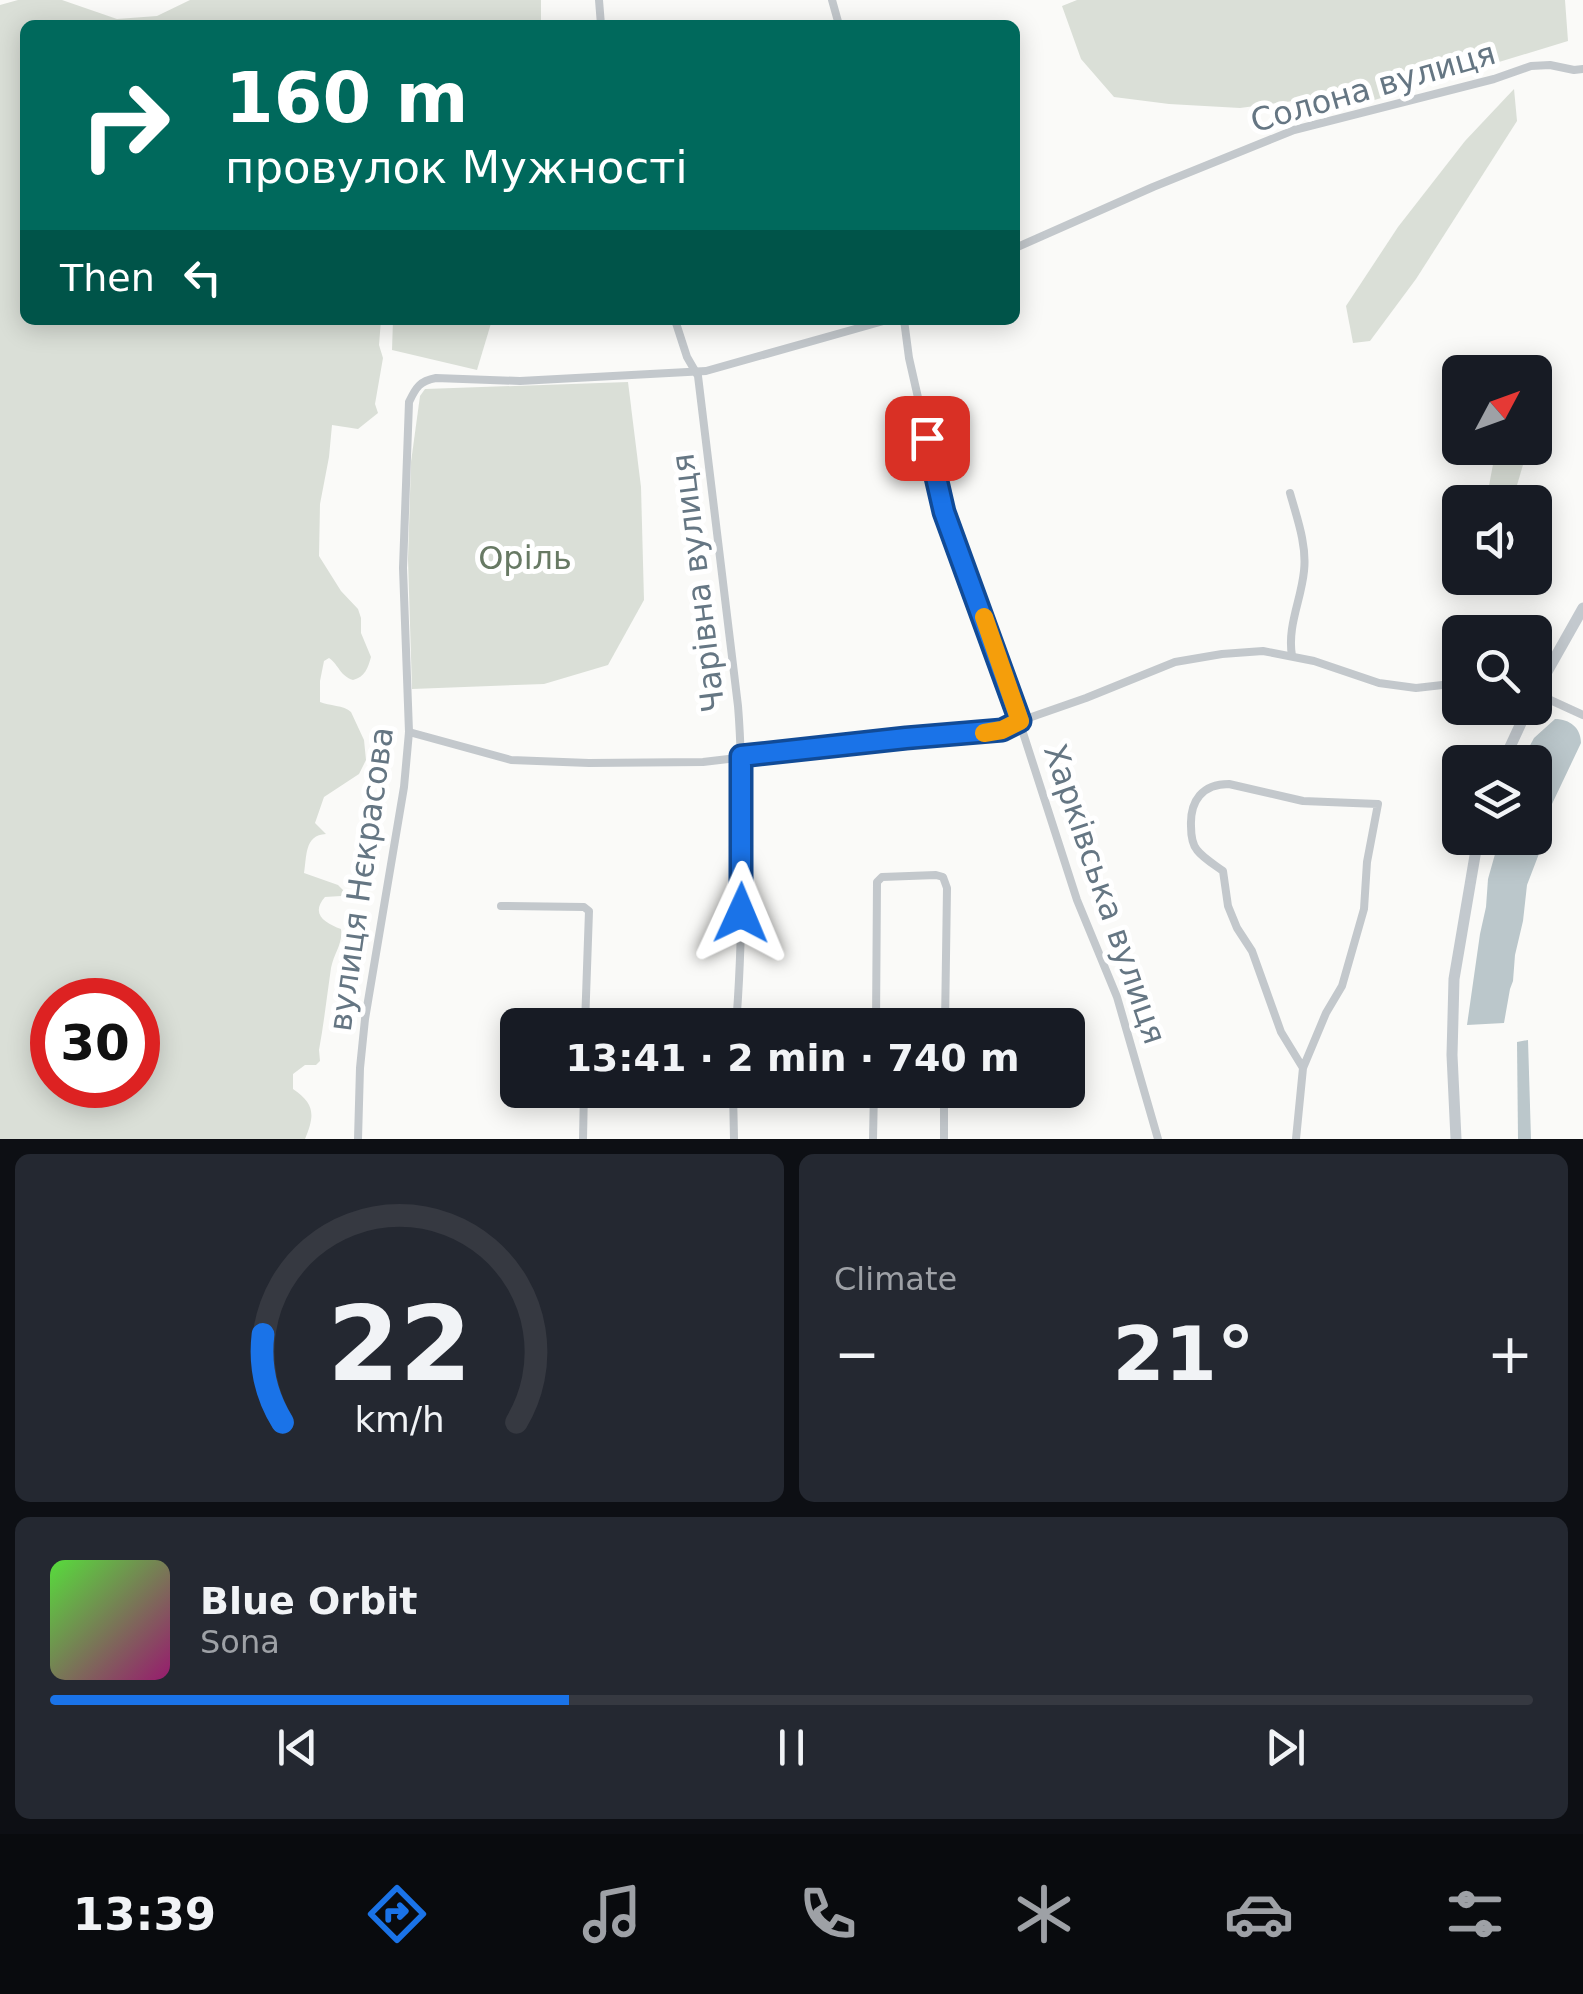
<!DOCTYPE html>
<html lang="en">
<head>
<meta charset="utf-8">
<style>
  body { margin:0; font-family:"DejaVu Sans",sans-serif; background:#242831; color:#f1f3f6; height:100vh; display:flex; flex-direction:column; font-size:38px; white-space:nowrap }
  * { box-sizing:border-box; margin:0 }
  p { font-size:32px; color:#9ea1a6 }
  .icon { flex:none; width:55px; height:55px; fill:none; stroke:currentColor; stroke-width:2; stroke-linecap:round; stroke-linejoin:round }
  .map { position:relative; height:1139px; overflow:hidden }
  .details { display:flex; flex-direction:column; gap:15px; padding:15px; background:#0d0f14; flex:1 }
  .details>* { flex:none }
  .top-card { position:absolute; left:20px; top:20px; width:1000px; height:305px; border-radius:15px; box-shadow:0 5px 25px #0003; background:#00695c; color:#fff; overflow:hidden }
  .needle { width:65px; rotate:49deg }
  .tools { position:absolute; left:1442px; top:355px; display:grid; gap:20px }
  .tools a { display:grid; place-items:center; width:110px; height:110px; border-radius:15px; background:#171b24; box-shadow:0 5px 25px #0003; font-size:50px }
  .speed { position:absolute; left:30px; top:978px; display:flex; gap:20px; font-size:50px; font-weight:700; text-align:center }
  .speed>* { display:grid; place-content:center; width:130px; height:130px; border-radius:50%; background:#171b24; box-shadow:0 5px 25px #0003; line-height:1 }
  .speed .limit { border:15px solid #d22; background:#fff; color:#111 }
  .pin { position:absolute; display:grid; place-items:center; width:85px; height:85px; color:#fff; margin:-42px; border-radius:20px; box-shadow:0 5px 15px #0006 }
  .me { position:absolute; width:110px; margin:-55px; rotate:1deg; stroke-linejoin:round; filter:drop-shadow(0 0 8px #0008) }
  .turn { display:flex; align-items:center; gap:35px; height:210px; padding:0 40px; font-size:45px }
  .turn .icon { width:130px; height:130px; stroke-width:2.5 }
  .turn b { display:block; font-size:70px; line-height:85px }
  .then { display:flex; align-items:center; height:95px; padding:0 40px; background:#0003; gap:20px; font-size:38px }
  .big { font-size:75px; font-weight:700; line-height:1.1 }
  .details .card { flex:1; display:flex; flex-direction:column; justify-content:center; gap:15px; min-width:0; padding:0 35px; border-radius:15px; background:#242831 }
  .details .dial { align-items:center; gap:0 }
  .dial svg { height:260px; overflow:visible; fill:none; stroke:#363941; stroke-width:7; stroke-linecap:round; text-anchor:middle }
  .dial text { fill:#f1f3f6; stroke:none }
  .song { display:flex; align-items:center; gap:30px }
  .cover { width:120px; height:120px; border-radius:15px; background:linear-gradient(135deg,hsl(110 70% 55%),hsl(320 70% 35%)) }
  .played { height:10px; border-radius:5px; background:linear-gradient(90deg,#1a73e8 35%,#363941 35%) }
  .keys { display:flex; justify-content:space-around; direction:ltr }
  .heat { display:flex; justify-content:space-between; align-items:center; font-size:55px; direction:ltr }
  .details .tiles { flex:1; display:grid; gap:15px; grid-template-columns:1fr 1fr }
  .card:last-child { grid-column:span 2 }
  .trip { position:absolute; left:500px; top:1008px; width:585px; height:100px; border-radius:15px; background:#171b24; box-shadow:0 5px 25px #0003; font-weight:700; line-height:100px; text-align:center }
  .tabs { display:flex; height:160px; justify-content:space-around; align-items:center; background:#090b0e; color:#9ea1a6 }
  .tabs .icon { width:70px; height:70px }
  .tabs .selected { color:#1a73e8 }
  .tabs b { font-size:45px; color:#f1f3f6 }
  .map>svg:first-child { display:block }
  .green { fill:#dadfd7; fill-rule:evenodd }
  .water { fill:#bbc7cb }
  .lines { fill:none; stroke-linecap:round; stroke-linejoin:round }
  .street { stroke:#c3c8cc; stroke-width:8 }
  .secondary { stroke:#c3c9ce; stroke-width:11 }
  .route-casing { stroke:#114b97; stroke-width:25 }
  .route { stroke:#1a73e8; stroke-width:18 }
  .slow { stroke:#f59e0b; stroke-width:18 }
  .labels { text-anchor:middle; stroke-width:10; stroke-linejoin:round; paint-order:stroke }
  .street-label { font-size:32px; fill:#657683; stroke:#fff }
  .park-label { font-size:32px; fill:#687a64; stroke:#fff }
</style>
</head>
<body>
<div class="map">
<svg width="1583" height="1139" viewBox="0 0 1583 1139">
  <rect width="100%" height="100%" fill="#fafaf8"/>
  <g class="green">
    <path d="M18,0H62L117,19L157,16L190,0H541V25H25V320H381L379,345L383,358L375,404L378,413L358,429L332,425L329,457L320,504L319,556L341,591L358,609L361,618V633L371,657C368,668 365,677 353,680C340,676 339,665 329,658L324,661L320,681V702C329,706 344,705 351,712L364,740L366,760L359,774L324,797L315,823L326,834C304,835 307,857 304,873L338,885L345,892L341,896L325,897C310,914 325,923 341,929C343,944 334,953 331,968C327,995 324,1023 319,1050L320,1061L316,1065H305L293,1074V1089C315,1104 315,1115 305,1139H0V5ZM52,1000H138V1085H52Z"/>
    <polygon points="1077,0 1565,0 1568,41 1368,102 1324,97 1240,108 1169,104 1114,97 1081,59 1062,6"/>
    <polygon points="1514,89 1517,121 1416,279 1370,341 1353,343 1346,306 1398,227 1465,141"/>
    <polygon points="393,320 492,320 477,370 392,350"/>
    <polygon points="628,382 641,487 644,600 608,665 544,684 412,689 408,559 411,462 420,396 425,389"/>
    <polygon points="1496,448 1528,448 1512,502 1486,502"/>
  </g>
  <g class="water">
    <path d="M1555,719C1570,719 1581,728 1581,743L1552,804L1545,838L1527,885L1523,921L1515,955L1513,981L1510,989L1504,1023L1467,1025L1480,934L1486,907L1488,879L1497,847L1496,838H1535V762H1521L1534,738Z"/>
    <polygon points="1528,1040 1531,1139 1518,1139 1517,1042"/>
  </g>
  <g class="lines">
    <g class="street">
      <polyline points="599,0 601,25"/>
      <polyline points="832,0 839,25"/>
      <polyline points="1015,248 1153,187 1294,130 1494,79 1531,66 1550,65 1574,70 1583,69"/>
      <path d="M675,320L687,357L698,376L738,706C742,753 742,800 742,846C742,906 741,965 736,1025"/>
      <polyline points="904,320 909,358 944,512 1005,677 1077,900 1117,997 1158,1139"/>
      <path d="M1290,493C1297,518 1307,545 1304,571C1301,601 1287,626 1292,656"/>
      <polyline points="1535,693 1583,715"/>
      <polyline points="409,732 511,760 589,763 703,762 906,738 1002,731 1020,721 1086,698 1175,662 1222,654 1263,651 1314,661 1379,683 1416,688 1460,683"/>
      <polyline points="501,906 584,907 589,911 585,1025"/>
      <polyline points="876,1025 877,882 882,877 936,875 943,877 947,888 945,1025"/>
      <polyline points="733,1090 734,1139"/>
      <polyline points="944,1090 944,1139"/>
      <path d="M358,1139L360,1068L365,1019L404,787L409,732L403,568L409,402C416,387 420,381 436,378L520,381L706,371L887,320"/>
      <polyline points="583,1139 584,1090"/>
      <polyline points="873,1139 874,1090"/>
      <path d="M1296,1139L1303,1068L1326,1013L1342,986L1364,909L1367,862L1378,804L1303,801L1229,784C1202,784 1190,801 1191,826C1191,834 1192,844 1197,850C1203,858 1215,865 1223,871L1228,906L1237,928L1252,951L1281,1032L1303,1068"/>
    </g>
    <g class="secondary">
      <polyline points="1535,693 1583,608"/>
      <polyline points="1503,762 1528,708"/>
      <polyline points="1456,1139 1452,1055 1454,979 1478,838"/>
    </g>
  </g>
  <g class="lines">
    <g class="route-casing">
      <polyline id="route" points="741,913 741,756 906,738 1002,730 1020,721 944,512 927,438"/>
    </g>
    <use href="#route" class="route"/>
    <polyline class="slow" points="984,617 1020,721 1002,730 984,733"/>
  </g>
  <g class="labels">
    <g class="street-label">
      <text transform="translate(1373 87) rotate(-16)" y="11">Солона вулиця</text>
      <text transform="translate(698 583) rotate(-97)" y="11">Чарівна вулиця</text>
      <text transform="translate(361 879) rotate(-82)" y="11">вулиця Нєкрасова</text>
      <text transform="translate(1105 894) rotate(71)" y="11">Харківська вулиця</text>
    </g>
    <g class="park-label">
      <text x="525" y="569">Оріль</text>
    </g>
  </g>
</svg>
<div class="tools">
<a><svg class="needle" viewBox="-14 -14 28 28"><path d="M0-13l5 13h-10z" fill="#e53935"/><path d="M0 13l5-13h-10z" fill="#9ea1a6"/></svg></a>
<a><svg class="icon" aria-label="sound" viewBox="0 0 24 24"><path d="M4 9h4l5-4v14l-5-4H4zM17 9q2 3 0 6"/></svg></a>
<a><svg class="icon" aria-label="search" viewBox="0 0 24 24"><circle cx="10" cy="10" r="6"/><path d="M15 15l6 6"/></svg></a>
<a><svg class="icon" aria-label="layers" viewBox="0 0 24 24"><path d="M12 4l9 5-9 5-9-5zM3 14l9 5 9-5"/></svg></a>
</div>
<div class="speed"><div class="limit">30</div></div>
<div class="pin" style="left:927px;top:438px;background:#d93025"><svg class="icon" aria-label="arrive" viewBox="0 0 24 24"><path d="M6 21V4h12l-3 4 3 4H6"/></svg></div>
<svg class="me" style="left:741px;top:913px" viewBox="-20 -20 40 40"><path d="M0-17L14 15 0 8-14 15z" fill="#1a73e8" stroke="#fff" stroke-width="4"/></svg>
<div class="trip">13:41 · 2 min · 740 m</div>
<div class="top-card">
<div class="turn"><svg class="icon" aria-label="right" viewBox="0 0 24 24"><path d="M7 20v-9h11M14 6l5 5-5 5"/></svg><div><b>160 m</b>провулок Мужності</div></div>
<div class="then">Then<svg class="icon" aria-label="left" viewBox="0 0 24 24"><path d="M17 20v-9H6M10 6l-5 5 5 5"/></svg></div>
</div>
</div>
<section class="details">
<div class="tiles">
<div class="card dial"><svg viewBox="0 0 100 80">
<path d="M14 69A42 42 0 1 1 86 69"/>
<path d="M14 69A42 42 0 0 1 8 42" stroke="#1a73e8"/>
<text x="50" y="56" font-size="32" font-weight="700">22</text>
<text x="50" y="72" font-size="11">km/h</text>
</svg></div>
<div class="card"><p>Climate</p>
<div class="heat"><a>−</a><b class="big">21°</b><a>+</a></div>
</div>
<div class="card">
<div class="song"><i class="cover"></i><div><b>Blue Orbit</b><p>Sona</p></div></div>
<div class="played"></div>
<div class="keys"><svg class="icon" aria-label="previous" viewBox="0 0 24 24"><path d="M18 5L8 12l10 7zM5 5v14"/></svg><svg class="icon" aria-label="pause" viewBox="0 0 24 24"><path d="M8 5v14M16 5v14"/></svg><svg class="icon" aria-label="next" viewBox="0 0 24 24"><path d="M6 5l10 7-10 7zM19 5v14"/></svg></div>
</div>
</div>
</section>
<nav class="tabs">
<b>13:39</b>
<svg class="icon selected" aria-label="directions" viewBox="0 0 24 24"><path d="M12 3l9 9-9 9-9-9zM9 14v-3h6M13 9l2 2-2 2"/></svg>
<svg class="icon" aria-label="music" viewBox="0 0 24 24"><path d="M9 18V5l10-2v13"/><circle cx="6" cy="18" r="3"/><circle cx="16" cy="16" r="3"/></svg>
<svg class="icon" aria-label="phone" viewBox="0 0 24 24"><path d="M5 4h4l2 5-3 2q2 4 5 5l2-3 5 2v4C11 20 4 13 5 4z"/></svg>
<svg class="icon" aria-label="climate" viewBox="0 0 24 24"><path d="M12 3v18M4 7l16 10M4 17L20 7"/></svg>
<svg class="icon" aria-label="car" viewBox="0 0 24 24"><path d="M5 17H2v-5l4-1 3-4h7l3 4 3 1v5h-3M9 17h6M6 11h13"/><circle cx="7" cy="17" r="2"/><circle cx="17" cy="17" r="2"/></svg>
<svg class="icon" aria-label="filters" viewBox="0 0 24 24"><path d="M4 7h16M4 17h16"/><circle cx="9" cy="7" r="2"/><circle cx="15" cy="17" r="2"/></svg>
</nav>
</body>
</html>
